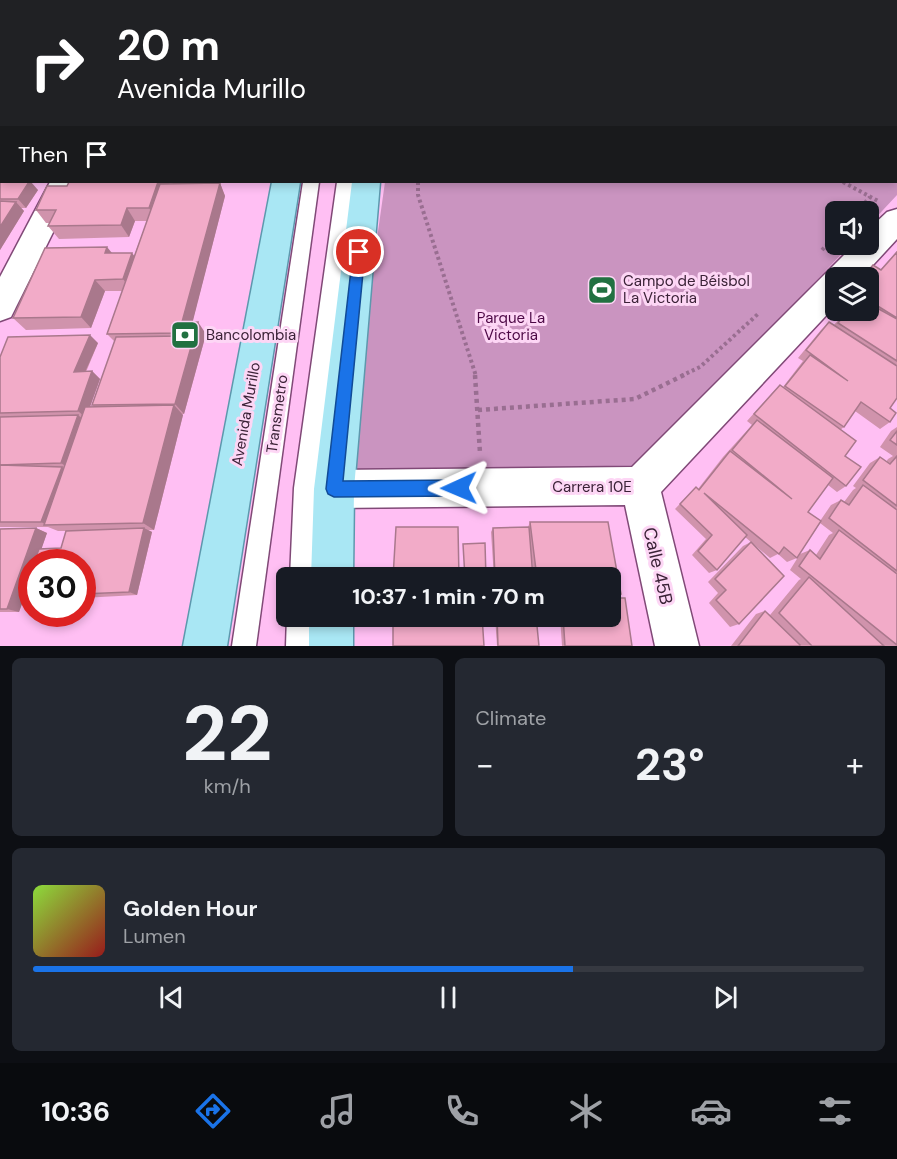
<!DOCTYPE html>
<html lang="en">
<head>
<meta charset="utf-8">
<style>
  body { margin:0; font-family:"DM Sans",sans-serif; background:#242831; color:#f1f3f6; height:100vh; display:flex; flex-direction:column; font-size:22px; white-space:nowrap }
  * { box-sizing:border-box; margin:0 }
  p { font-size:20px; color:#9ea1a6 }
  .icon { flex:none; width:33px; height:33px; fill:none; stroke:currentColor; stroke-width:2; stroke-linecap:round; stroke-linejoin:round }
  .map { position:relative; height:646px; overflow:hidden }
  .side { display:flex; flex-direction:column; gap:12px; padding:12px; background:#0d0f14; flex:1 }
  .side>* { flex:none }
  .guide { position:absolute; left:0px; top:0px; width:897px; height:183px; box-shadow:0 3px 9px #0003; background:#202124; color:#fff; overflow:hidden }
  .controls { position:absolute; left:825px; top:201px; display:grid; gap:12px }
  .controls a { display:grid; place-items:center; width:54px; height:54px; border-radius:9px; background:#171b24; box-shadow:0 3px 9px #0003; font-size:30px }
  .speed { position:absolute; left:18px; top:549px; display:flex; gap:12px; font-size:30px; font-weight:700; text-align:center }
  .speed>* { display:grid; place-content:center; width:78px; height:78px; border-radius:50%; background:#171b24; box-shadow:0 3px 9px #0003; line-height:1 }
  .speed .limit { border:9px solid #d22; background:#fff; color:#111 }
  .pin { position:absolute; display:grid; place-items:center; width:51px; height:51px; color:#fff; margin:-26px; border:3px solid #fff; border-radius:50%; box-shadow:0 2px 6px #0007 }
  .me { position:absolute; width:66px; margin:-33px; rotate:269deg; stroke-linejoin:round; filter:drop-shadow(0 0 4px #0008) }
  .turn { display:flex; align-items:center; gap:21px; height:126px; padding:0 18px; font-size:27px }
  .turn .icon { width:78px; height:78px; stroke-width:2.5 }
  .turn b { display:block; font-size:42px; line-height:51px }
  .then { display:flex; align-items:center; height:57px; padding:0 18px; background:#0003; gap:12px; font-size:22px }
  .big { font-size:45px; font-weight:700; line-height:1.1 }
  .side .card { flex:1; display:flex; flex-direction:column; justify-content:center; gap:9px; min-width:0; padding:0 21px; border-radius:9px; background:#242831 }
  .side .dial { align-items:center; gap:0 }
  .dial b { font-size:78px; line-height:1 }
  .song { display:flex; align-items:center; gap:18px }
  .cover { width:72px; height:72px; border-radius:9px; background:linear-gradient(135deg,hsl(90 70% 55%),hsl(0 70% 35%)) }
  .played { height:6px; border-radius:3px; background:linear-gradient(90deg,#1a73e8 65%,#363941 65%) }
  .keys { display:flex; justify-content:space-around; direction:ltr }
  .heat { display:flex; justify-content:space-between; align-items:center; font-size:33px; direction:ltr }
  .side .tiles { flex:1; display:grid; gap:12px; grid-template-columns:1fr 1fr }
  .card:last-child { grid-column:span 2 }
  .trip { position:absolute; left:276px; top:567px; width:345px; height:60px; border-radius:9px; background:#171b24; box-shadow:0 3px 9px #0003; font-weight:700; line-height:60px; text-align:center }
  .dock { display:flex; height:96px; justify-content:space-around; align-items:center; background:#090b0e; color:#9ea1a6 }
  .dock .icon { width:42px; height:42px }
  .dock .current { color:#1a73e8 }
  .dock b { font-size:27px; color:#f1f3f6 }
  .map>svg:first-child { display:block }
  .green { fill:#ca94c0 }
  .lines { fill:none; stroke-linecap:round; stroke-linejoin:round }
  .lane-casing { stroke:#804977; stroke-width:3 }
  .street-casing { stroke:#804977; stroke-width:3 }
  .primary-casing { stroke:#5d98ad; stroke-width:3 }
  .path-far1 { stroke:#996e91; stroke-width:4; stroke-dasharray:3 3; stroke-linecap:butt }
  .path { stroke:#996e91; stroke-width:4.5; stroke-dasharray:4 4; stroke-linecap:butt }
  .lane { fill:#fff; fill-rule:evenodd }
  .street { fill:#fff; fill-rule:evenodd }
  .primary { fill:#a9e7f4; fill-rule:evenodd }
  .wall { fill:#d093ac }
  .shaded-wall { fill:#a9788c }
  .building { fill:#f2abc8; stroke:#a9788c; stroke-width:1.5 }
  .route { fill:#1a73e8; stroke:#114b97; stroke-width:1.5 }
  .labels { text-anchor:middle; stroke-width:6; stroke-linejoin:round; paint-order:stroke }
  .poi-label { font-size:15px; fill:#3b2237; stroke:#fdd6f5; text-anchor:start }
  .park-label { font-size:15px; fill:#4c0845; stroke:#fdd6f5 }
  .street-label { font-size:15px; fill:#3b2237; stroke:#fdd6f5 }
  .near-street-label { font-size:18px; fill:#3b2237; stroke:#fdd6f5 }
</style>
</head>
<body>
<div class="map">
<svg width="897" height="646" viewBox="0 0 897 646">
  <rect width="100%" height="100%" fill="#ffbff3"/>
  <polygon class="green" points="659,0 897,0 897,195 869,225 868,212 836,212 836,244 850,245 637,470 344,472 385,182 896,182 896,2 654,1"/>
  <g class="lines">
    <g class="lane-casing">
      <g id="lane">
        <rect x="334" y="0" width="12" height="2"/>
        <rect x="362" y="0" width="12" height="2"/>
        <polygon points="303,182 319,182 256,646 232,646"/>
        <polygon points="337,182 353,182 316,488 313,578 290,578 294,488"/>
        <polygon points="287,616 311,616 310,646 286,646"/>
      </g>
    </g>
    <g class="street-casing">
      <g id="street">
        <polygon points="0,0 10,2 2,2 0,13"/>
        <polygon points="144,0 166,0 144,2"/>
        <rect x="0" y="156" width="2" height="18"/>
        <polygon points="50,182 78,182 11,317 0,321 0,277"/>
        <polygon points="897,209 897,239 861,278 836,278 836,305 661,492 699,646 655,646 625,505 334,508 320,503 314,489 320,475 334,470 632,467 855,244 868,244 868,230 887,212"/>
      </g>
    </g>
    <g class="primary-casing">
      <g id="primary">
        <rect x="311" y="0" width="22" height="2"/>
        <rect x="374" y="0" width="22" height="2"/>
        <polygon points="272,182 300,182 227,646 183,646"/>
        <polygon points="352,182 380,182 354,489 353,578 311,578 314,489"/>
        <rect x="309" y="616" width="44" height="30"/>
      </g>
    </g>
    <g class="path-far1">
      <polyline points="418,182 418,195 476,376"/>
      <polyline points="843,182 878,201"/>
      <polyline points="857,212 870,197"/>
      <polyline points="822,250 836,235"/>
      <polyline points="681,376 700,367 759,313"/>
    </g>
    <g class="path">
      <polyline points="475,375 480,453"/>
      <polyline points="478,410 635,399 684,375"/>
    </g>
    <use href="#lane" class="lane"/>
    <use href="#street" class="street"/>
    <use href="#primary" class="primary"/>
  </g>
  <g class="wall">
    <polygon points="2,16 2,106 0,108 0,17"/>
    <polygon points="0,179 38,190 26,208 21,208 24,211 0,250"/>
    <polygon points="69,182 170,182 169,184 220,183 225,196 192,323 206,334 184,414 182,414 183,415 154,530 148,530 152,532 137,595 82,598 82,562 32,562 32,599 24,597 19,612 0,612 0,529 36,528 47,533 41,549 61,548 66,531 58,531 48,527 0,527 0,357 98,343 86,372 92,371 100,379 90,407 95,407 92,405 115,342 107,334 122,291 105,291 91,328 26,330 13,318 112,253 132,253 134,256 147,221 135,221 129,237 59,239 48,226 50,223 46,223 36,210 67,186"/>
    <polygon points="897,251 897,398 890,408 890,422 880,429 855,411 844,427 840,430 845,456 846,486 837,492 828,485 808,512 820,521 831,505 841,500 844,502 853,490 856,488 853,486 870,463 880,457 886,462 888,459 893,456 880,447 891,431 897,427 897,646 731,646 756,614 765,611 770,615 799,580 801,579 790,570 800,554 810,550 816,555 829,535 833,533 820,523 797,558 787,562 778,554 770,558 745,537 717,570 709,573 692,555 706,539 675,509 696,487 698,489 723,457 752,425 747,421 773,392 780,385 783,387 803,361 798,358 821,330 829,322 834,325 847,310 868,310 868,278 880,270"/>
    <polygon points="530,522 608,522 621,594 616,597 610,597 610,578 534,578 530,544 533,578 494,578 491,532 493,528 528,527"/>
    <polygon points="751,542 739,624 730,627 709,603 718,593 708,582 743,546"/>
    <polygon points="495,616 536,616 539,646 497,646"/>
    <polygon points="560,616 610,616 632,646 562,646"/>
  </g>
  <g class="shaded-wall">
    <polygon points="2,87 2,106 0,108 0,89"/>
    <polygon points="29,182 31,182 38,190 26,208 18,199"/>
    <polygon points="158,182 170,182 157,221 149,208"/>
    <polygon points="220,183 225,196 187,344 179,333"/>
    <polygon points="16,202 24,211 0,250 0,227"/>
    <polygon points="127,208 135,221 129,237 121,225"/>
    <polygon points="107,247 117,259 105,253"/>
    <polygon points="132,253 141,265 132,291 123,279"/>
    <polygon points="95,280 105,291 91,328 81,317"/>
    <polygon points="198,322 206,334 184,414 175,404"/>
    <polygon points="90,335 98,343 82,379 74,372"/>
    <polygon points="92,371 100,379 86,418 78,411"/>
    <polygon points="174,405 183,415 154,530 143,523"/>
    <polygon points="78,415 86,422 70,469 61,463"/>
    <polygon points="62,467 71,473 47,525 41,522"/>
    <polygon points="36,528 47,533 37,562 32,562 32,577 19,612 7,609"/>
    <polygon points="144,528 152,532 137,595 129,592"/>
  </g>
  <g class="building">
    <polygon points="10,0 67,0 66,2 9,2"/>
    <polygon points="71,0 126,0 126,2 70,2"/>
    <polygon points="169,0 231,0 230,2 168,2"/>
    <polygon points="239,0 281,0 280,2 238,2"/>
    <polygon points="431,0 485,0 486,2 432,2"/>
    <polygon points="652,0 665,0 666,2 645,2"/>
    <rect x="0" y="25" width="2" height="18"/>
    <rect x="0" y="47" width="2" height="13"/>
    <rect x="0" y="63" width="2" height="10"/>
    <polygon points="0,77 2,77 2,87 0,89"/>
    <polygon points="2,122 2,132 0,132 0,124"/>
    <polygon points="0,179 2,180 2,182 29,182 18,199 0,199"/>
    <polygon points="69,182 158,182 149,208 127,208 121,225 48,226 56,210 36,210 47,186 67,186"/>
    <polygon points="220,183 179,333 107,334 160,184"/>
    <polygon points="0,201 16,202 0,227"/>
    <polygon points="107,247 105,253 132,253 123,279 95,280 81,317 13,318 45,248"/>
    <polygon points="897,252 897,318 868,300 868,278 862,278 873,265 881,270"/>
    <polygon points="868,303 897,319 897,361 838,323 848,310 868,310"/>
    <polygon points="198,322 175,404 92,405 116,337 180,336 184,323"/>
    <polygon points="829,322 897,366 897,398 890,408 896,413 890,422 861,402 844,427 785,386 810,355 848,381 806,350"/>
    <polygon points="90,335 74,372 92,371 78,411 0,413 0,357 8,337"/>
    <polygon points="780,385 856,441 845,456 861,467 846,486 754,414"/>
    <polygon points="174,405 143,523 44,525 85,407"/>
    <polygon points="78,415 61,463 0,465 0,417"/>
    <polygon points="757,420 833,478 808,512 821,521 797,558 784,547 779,554 704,493 747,535 717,570 698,551 712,535 680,504 696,487 699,490 730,451 792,499 732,450"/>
    <polygon points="897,431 897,445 890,440"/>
    <polygon points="897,456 897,506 863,480 880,457 890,464"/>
    <polygon points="0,465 62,467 41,522 0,522"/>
    <polygon points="863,485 897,510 897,571 829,518 841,500 849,505"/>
    <polygon points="530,522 608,522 621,594 610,594 610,578 537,578"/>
    <polygon points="396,527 458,527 459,578 393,578"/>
    <polygon points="529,527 533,578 495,578 493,528"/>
    <polygon points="36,528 7,609 0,609 0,529"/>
    <polygon points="144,528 129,592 82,594 82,562 34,562 39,549 61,548 66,531"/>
    <polygon points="839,530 897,574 897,645 799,566 810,550 820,559"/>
    <polygon points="751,542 784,576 739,624 716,600 726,590 715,579"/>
    <polygon points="485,543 486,578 465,578 463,544"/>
    <polygon points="32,571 32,597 23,597"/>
    <polygon points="809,577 884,646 812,646 779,613"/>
    <polygon points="610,598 625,598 632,646 565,646 563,616 610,616"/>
    <polygon points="765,611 800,645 799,646 738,646"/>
    <polygon points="393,616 482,616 484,646 393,646"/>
    <polygon points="497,616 536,616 539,646 498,646"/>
  </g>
  <polygon class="route" points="359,248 365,252 343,481 459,480 465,482 467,488 465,493 459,496 334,497 328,494 326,489 353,252"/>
  <defs>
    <g id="stadium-square" transform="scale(1.5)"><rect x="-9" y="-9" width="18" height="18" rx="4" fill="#217141" stroke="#fdd6f5"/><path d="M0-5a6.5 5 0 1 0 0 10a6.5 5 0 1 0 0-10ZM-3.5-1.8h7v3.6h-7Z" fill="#fff"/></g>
    <g id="bank-square" transform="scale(1.5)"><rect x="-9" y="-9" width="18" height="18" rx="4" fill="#217141" stroke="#fdd6f5"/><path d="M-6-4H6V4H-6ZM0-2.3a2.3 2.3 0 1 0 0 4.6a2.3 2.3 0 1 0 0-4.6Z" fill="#fff"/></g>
  </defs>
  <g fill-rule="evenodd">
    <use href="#stadium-square" x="602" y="290"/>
    <use href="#bank-square" x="185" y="335"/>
  </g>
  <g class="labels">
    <g class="poi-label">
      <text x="623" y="286">Campo de Béisbol<tspan x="623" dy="17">La Victoria</tspan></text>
      <text x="206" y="340">Bancolombia</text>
    </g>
    <g class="park-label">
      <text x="511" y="323">Parque La<tspan x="511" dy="17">Victoria</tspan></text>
    </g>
    <g class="street-label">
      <text transform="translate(246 414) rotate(-80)" y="5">Avenida Murillo</text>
      <text transform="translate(277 414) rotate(-82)" y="5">Transmetro</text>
      <text x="592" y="492">Carrera 10E</text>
    </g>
    <g class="near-street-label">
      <text transform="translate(658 566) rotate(77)" y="6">Calle 45B</text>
    </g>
  </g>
</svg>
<div class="controls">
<a><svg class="icon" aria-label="sound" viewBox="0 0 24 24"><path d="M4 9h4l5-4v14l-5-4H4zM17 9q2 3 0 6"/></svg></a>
<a><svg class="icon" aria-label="layers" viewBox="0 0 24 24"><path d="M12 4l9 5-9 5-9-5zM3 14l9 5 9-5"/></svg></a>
</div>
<div class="speed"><div class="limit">30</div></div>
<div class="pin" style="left:359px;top:252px;background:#d93025"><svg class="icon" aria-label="arrive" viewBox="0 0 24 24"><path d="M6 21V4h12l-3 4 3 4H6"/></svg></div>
<svg class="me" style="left:459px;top:488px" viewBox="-20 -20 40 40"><path d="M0-17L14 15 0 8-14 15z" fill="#1a73e8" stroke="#fff" stroke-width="4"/></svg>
<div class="trip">10:37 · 1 min · 70 m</div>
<div class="guide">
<div class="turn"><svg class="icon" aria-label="right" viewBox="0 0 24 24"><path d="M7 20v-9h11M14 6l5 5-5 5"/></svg><div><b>20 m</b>Avenida Murillo</div></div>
<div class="then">Then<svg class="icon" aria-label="arrive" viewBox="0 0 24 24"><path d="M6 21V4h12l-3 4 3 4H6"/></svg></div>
</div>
</div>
<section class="side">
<div class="tiles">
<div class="card dial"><b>22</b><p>km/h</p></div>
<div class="card"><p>Climate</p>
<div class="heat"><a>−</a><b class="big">23°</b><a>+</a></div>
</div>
<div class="card">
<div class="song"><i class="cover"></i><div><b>Golden Hour</b><p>Lumen</p></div></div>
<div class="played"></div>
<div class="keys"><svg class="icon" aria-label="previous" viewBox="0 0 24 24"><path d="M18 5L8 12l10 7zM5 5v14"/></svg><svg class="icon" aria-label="pause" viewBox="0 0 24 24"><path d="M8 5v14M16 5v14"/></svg><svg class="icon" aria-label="next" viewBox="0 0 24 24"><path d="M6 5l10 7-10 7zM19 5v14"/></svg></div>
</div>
</div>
</section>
<nav class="dock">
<b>10:36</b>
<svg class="icon current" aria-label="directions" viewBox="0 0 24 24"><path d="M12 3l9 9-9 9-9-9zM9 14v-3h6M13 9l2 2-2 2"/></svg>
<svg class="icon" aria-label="music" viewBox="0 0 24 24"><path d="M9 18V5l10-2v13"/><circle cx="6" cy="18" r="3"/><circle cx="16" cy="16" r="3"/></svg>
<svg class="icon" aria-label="phone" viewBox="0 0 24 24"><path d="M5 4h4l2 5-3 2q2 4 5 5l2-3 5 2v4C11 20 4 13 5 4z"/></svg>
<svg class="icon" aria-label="climate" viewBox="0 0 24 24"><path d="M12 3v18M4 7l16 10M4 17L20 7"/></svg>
<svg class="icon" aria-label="car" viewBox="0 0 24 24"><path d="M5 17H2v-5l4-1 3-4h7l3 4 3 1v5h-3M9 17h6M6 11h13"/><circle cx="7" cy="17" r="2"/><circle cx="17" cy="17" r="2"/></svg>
<svg class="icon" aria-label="filters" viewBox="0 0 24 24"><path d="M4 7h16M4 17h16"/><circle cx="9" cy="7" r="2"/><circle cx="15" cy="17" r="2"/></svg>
</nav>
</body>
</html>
